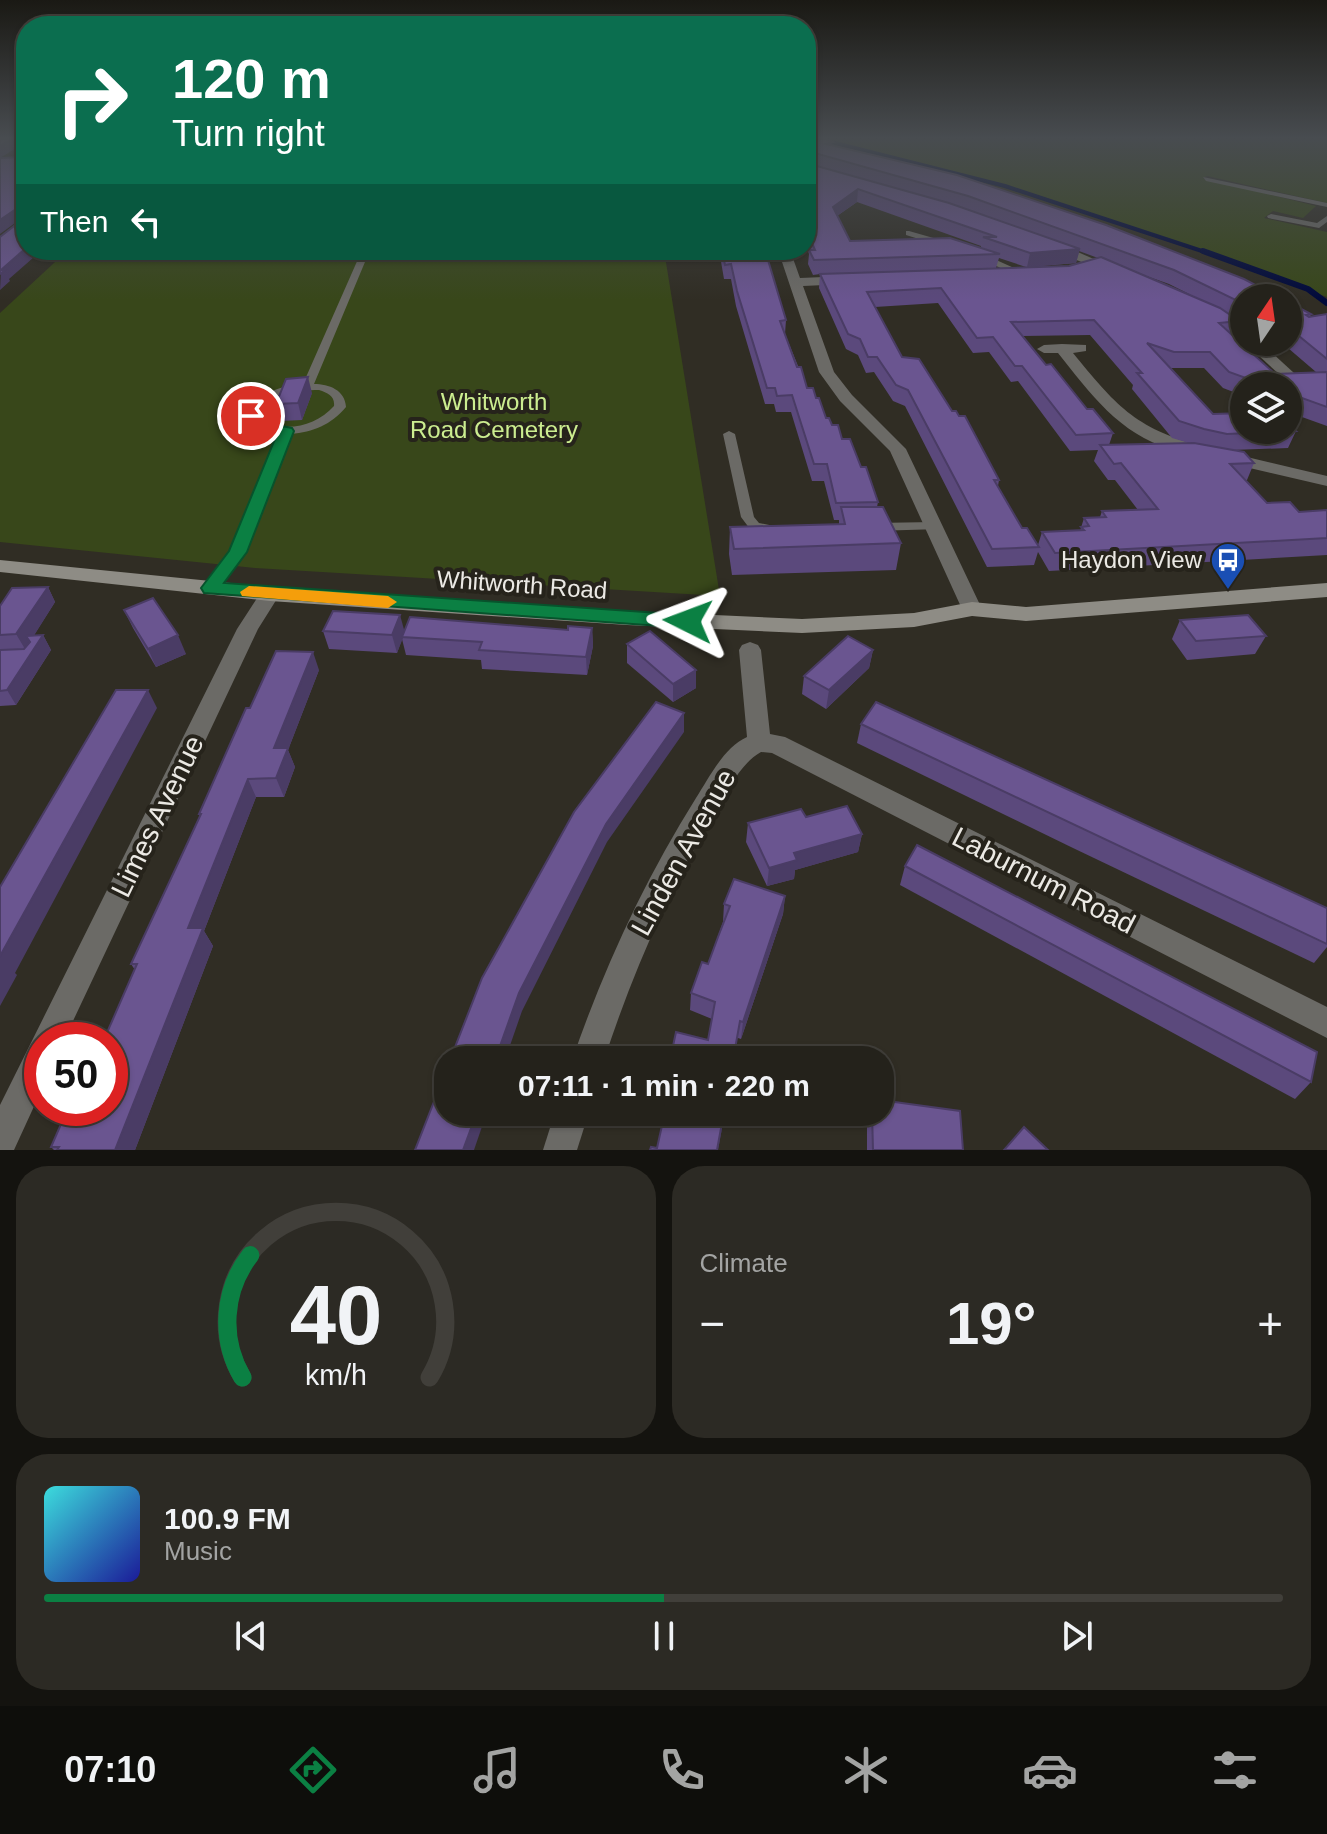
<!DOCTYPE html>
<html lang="en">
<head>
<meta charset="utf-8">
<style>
  body { margin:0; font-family:Helvetica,sans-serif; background:#2c2a24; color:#f1f3f6; height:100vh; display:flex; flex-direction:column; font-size:30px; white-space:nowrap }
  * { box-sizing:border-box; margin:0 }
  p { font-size:26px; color:#a3a4a3 }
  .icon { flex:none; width:44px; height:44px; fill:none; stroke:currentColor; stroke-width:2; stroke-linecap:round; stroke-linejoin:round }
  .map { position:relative; height:1150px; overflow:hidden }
  .side { display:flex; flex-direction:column; gap:16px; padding:16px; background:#14130f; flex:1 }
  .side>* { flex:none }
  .guide { position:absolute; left:16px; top:16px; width:800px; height:244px; border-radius:32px; box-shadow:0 2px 6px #0004,0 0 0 2px #413f3a; background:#0b6e4f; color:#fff; overflow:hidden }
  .needle { width:52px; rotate:13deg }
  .controls { position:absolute; left:1230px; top:284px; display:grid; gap:16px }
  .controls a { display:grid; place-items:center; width:72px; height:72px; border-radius:50%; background:#24221b; box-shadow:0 2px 6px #0004,0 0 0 2px #413f3a; font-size:40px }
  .speed { position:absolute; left:24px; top:1022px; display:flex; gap:16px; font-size:40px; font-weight:700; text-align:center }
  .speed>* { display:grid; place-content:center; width:104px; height:104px; border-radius:50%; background:#24221b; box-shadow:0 2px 6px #0004,0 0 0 2px #413f3a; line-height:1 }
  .speed .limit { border:12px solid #d22; background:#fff; color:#111 }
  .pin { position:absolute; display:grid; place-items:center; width:68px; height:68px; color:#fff; margin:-34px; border:4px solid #fff; border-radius:50%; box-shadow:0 2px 8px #0007 }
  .me { position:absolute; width:88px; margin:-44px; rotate:273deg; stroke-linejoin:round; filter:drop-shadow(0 0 6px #0008) }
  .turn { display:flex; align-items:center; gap:28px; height:168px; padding:0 24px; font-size:36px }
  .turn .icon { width:104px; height:104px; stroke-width:2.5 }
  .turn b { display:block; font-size:56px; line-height:68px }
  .then { display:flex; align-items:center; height:76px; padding:0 24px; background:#0003; gap:16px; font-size:30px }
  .big { font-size:60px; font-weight:700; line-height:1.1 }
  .side .tile { flex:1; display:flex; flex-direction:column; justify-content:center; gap:12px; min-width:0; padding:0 28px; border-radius:32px; background:#2c2a24 }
  .side .dial { align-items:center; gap:0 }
  .dial svg { height:208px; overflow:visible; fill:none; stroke:#413f3a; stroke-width:7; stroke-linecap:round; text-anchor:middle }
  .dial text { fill:#f1f3f6; stroke:none }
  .song { display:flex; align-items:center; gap:24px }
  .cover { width:96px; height:96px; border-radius:12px; background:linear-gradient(135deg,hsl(180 70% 55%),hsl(240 70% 35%)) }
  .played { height:8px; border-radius:4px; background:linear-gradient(90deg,#0b8043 50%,#413f3a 50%) }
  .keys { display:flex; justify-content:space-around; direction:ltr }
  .heat { display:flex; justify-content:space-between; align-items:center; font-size:44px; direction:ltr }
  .side .tiles { flex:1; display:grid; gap:16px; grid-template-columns:1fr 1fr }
  .tile:last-child { grid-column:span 2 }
  .trip { position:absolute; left:434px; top:1046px; width:460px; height:80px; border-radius:32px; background:#24221b; box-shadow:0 2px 6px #0004,0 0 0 2px #413f3a; font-weight:700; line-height:80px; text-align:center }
  .menu { display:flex; height:128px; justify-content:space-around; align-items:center; background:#0e0e0b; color:#a3a4a3 }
  .menu .icon { width:56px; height:56px }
  .menu .current { color:#0b8043 }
  .menu b { font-size:36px; color:#f1f3f6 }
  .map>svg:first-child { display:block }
  .green { fill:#38471a }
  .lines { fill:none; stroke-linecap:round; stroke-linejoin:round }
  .stream-far1 { stroke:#010a3b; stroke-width:4 }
  .stream { stroke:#010a3b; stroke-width:6 }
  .service { fill:#6b6a66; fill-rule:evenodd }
  .minor { fill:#6b6a66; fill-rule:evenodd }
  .secondary { fill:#8e8c85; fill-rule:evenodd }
  .wall { fill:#5b497c; fill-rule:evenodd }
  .shaded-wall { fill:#4a3c65 }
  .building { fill:#6a5590; stroke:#4a3c65; stroke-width:2 }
  .route { fill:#0b8043; stroke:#07532c; stroke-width:2 }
  .slow { fill:#f59e0b }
  .labels { text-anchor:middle; stroke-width:8; stroke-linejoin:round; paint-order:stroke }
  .park-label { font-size:24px; fill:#cced90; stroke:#26231b }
  .poi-label { font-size:24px; fill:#ebe9e4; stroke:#26231b; text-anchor:end }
  .street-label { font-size:24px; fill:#ebe9e4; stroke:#26231b }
  .near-street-label { font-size:28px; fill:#ebe9e4; stroke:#26231b }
</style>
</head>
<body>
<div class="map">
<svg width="1327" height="1150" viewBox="0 0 1327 1150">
  <rect width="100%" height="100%" fill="#302d24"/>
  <g class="green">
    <path d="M815,139H1327V203L1207,176L1203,178L1316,206L1303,218L1273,211L1264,218L1327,232V297C1158,238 991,174 815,139Z"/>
    <polygon points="68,250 664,250 720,596 255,568 0,542 0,313"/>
  </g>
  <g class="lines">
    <polyline class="stream-far1" points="819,139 1005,186 1208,253"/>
    <polyline class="stream" points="1203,251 1308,289 1327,303"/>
    <g class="service">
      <polygon points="1203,177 1327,203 1327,207 1206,181"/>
      <polygon points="1271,214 1317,223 1327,216 1327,222 1319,228 1268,218 1267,216"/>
      <polygon points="909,231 951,243 952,245 948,248 906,235 906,231"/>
      <path d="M362,250H370L314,384C329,384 345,390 346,407C331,425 313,432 291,434L245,552L216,591H206L204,588L206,585L232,551L279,434L260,430L250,424L247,409C262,392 281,386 303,384ZM319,390C328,393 335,396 334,406C315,427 285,433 260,420L259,410C275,393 296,390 319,390Z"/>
      <polygon points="979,255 985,255 1030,275 1023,277 979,259"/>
      <polygon points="729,431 735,434 754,517 759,523 779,527 781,530 779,533 774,534 750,529 741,517 723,434"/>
      <polygon points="935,522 942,526 940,529 874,531 867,527 874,523"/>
    </g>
    <g class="minor">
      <polygon points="1049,243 1057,243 1119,270 1109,273 1049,249"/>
      <polygon points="778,250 790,250 800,278 847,276 853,280 847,284 803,286 834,372 852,395 906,449 982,609 979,614 965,614 962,609 890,451 840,401 819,372"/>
      <polygon points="1210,311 1220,311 1244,329 1244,340 1210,317"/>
      <polygon points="1244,342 1260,342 1294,373 1286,378 1281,376"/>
      <path d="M1062,344L1086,345V351L1073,353C1115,404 1134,428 1201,446L1203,450L1201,454C1191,456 1181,451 1171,449C1119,434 1090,393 1058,353H1044L1037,349L1044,345Z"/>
      <polygon points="1230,453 1327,476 1327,486 1224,462 1221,458 1224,454"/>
      <polygon points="270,587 280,594 258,629 64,1040 42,1040 42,1089 14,1150 0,1150 0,1105 237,629 263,589"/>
      <path d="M750,642L758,645L761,650L770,734L785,737L1327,1007V1038L772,753L761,752C741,763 728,790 717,809C669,889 633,972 604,1060H572C604,968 644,881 696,798C709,778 724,747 747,737L739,650L742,645Z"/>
      <polygon points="555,1112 589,1112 577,1150 543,1150"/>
    </g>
    <polygon class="secondary" points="0,560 270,587 627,611 802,619 914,613 972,602 1026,607 1327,583 1327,597 1026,621 972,616 914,627 802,633 627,625 270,601 0,572"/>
  </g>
  <g class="wall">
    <path d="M806,139L957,175L1244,298V325L1239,322L1233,336L1275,374L1316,372L1281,342H1288V302L1311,314L1310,317L1327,314V426L1288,412V386H1244V396L1223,388L1204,368H1171L1213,414L1296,431L1288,448L1232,450L1254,463L1247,480H1245L1267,503L1299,512L1327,510V555L1049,571L1038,552L1034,565L987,567L905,406L893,401L874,372L866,373L858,355L846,349L819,288L820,274L813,275L808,264L809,254L806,246ZM857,202L981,246V248L850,241L837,216ZM1079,251L1098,258L1069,266L1028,267L1076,263ZM999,258L1026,267L996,268ZM1135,272L1169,284L1191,295ZM938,303L973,353L989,352L1011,382L1018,381L1070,451L1098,450L1094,461L1108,480H1115L1138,510L1102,511L1100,517L1084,518L1080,531L1042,532L1038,545L1022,528L998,486L999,480L952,411L902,357L875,307ZM1090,335L1133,385L1132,389L1172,438L1189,443L1109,445L1113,433L1087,409L1046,365L1023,336Z"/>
    <polygon points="719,250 765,250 786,320 785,334 807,388 816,398 826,418 842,439 861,467 878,502 877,507 901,543 896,570 732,575 729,554 730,527 839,524 839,520 834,520 824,481 812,481 791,412 776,412 774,404 765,404 736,306 731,279 724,279"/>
    <polygon points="312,393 302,420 281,421 276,404"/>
    <polygon points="48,587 55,602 34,635 43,635 51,650 16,705 0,706 0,606"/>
    <polygon points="124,610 186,654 156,667 133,628"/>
    <polygon points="1180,620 1266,636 1255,654 1187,660 1172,639"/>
    <polygon points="592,628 593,646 587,675 482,669 481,660 406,655 402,639 397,653 329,649 323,631 404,632 568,630"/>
    <polygon points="627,644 696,670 696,688 673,702 627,663"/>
    <polygon points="873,650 869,668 826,709 802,694 804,676"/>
    <polygon points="319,670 288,750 295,767 284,797 256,797 204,931 213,946 135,1150 54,1150 51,1147 106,1035 135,970 131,964 200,817 199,814 250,708"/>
    <polygon points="861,724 1327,908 1327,947 1314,963 1073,848 857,743"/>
    <polygon points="806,817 862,834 858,852 795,870 794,879 767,886 746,842 748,823"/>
    <polygon points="905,866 1311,1082 1295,1099 900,885"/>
    <polygon points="785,896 783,914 741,1039 738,1038 708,1040 712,1019 690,1010 691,993 708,964 723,922 724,904"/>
    <polygon points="867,1112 880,1112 963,1150 867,1150"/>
  </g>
  <g class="shaded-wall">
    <polygon points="11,139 26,139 26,142 0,158 0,146"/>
    <polygon points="858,189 857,202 831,220 833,207"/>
    <polygon points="22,205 26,215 0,234 0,220"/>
    <polygon points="26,248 26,250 42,250 9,279 10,281 0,290 1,270"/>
    <polygon points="1080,249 1076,263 1027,267 1030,253"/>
    <polygon points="308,377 312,393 302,420 298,403"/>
    <polygon points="48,587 55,602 30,642 26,636 30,642 25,649 16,634"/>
    <polygon points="400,615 405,633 397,653 392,635"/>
    <polygon points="592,628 593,646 587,675 586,657"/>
    <polygon points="43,635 51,650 16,705 7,690"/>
    <polygon points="178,635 186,654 156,667 148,649"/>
    <polygon points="873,650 869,668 826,709 829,690"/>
    <polygon points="313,652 319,670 288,750 295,767 284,797 276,778 274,748"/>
    <polygon points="696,670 696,688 673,702 673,684"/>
    <polygon points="148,690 157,708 15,973 17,975 0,1006 0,956"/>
    <polygon points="684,713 684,732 607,842 522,1011 505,1060 495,1060 519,993 606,824"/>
    <polygon points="248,779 256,797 204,931 213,946 135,1150 115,1150 188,928"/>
    <polygon points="862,834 858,852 795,870 794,879 767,886 769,868 794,853"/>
    <polygon points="785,896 783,914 741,1039 743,1022"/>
    <polygon points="477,1112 487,1112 474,1150 463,1150"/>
    <polygon points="724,1112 725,1112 718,1150 717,1150"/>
  </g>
  <g class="building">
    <polygon points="0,139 11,139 0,146"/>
    <polygon points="806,139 826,139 833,142 826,144 957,175 1106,225 1244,279 1280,298 1244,298 1244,306 1238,301 1174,270 968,196 808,151 806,153"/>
    <polygon points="26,157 26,248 1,270 5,270 0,274 0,237 23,219 22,205 0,220 0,158"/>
    <polygon points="806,161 806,163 949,203 1080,249 1030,253 983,237 997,237 858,189 833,207 850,241 950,238 1000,254 814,260 809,250 815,250 806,229"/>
    <polygon points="722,250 765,250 786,320 780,321 797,367 801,367 807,388 813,388 816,398 819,398 826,418 829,418 832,425 838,425 842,439 850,439 861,467 866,467 878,502 836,503 827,464 814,464 792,395 777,396 775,388 767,388 737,291 731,264 725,265"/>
    <polygon points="1101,257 1220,308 1239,321 1219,323 1275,374 1327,372 1327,407 1288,393 1288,386 1268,386 1229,372 1210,352 1174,352 1147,343 1213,414 1244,413 1244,430 1288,430 1288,424 1296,431 1227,434 1204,429 1179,421 1137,373 1142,373 1094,320 1011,322 1046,365 1051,364 1087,409 1093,409 1113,433 1076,435 1022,366 1015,366 993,337 977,338 941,288 867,292 902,357 919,359 952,411 956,411 959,416 965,416 999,480 994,480 1022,528 1027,528 1039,547 992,549 908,390 896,385 877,357 868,357 860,339 848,334 820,274 1069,266"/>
    <polygon points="1288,302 1311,314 1306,315 1309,317 1327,314 1327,359 1288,327"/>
    <polygon points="308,377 298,403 276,404 286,379"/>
    <polygon points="1194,443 1244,452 1254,463 1230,464 1267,503 1290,502 1299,512 1327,510 1327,538 1055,553 1042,532 1084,530 1081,527 1089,526 1084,518 1106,517 1102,511 1158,509 1121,463 1114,464 1100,445"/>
    <polygon points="841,507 883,507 901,543 734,549 730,527 845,524"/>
    <polygon points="48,587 16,634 0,635 0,606 12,588"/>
    <polygon points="153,598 178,635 148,649 124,610"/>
    <polygon points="333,611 400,615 392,635 323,631"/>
    <polygon points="1248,615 1266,636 1196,641 1180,620"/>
    <polygon points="410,617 568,630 568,626 592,628 586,657 479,650 482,642 402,637"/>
    <polygon points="650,631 696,670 673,684 627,644"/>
    <polygon points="43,635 7,690 0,691 0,650 24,649 30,642 26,636"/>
    <polygon points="848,636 873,650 829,690 804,676"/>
    <polygon points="276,651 313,652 274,748 288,748 276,778 248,779 188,928 203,928 115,1150 57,1150 59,1147 51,1147 68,1108 110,1108 110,1040 97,1040 99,1034 106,1035 137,964 131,964 201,814 199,814 246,708 250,708"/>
    <polygon points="116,690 148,690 0,956 0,887"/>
    <polygon points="656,702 684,713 606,824 519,993 495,1060 450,1060 482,978 574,812"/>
    <polygon points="876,702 1327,908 1327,944 861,724"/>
    <polygon points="847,806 862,834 794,853 797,860 769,868 748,823 801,809 806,817"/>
    <polygon points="917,845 1317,1052 1311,1082 905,866"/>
    <polygon points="734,879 785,896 743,1022 740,1021 733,1060 670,1060 676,1032 708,1040 715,1002 691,993 702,962 708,964 718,937 730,906 724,904"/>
    <polygon points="448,1066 448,1112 477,1112 463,1150 415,1150"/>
    <polygon points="880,1100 960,1111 963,1150 873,1150 872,1112 880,1112"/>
    <polygon points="665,1112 724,1112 717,1150 650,1150 651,1147 657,1148"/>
    <polygon points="1024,1127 1048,1150 1004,1150"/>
  </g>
  <linearGradient id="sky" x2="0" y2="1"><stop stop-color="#1a1914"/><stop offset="0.46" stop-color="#484c50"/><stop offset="1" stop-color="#484c50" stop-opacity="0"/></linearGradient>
  <rect width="1327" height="300" fill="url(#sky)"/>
  <polygon class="route" points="251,411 266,423 292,428 294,431 247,552 224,583 688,615 697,621 688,628 204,593 201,588 229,551 277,434 256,430 244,416"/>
  <polygon class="slow" points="249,586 388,596 397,602 388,608 242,596 240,592"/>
  <defs>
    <g id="bus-pin" transform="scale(1.8)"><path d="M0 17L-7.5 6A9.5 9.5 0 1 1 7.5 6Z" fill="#1a4fb4" stroke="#26231b"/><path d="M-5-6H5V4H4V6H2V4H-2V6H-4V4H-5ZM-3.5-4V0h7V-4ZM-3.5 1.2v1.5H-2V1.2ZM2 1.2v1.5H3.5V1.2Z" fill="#fff"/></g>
  </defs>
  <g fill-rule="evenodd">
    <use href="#bus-pin" x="1228" y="560"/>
  </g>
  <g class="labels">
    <g class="park-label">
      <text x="494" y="410">Whitworth<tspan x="494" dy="28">Road Cemetery</tspan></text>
    </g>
    <g class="poi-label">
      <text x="1202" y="568">Haydon View</text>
    </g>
    <g class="street-label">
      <text transform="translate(522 585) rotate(4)" y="8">Whitworth Road</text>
    </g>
    <g class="near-street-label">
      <text transform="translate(157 816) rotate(-64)" y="10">Limes Avenue</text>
      <text transform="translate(683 852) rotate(-61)" y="10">Linden Avenue</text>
      <text transform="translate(1044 880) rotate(27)" y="10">Laburnum Road</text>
    </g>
  </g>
</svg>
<div class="controls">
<a><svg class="needle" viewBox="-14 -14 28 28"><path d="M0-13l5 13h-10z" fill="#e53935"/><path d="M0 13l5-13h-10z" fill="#a3a4a3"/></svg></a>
<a><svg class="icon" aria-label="layers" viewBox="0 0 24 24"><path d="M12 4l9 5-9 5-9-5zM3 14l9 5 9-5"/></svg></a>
</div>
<div class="speed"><div class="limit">50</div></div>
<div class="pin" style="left:251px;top:416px;background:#d93025"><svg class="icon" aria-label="arrive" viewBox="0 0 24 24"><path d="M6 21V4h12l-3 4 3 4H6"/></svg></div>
<svg class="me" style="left:688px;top:621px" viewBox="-20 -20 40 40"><path d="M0-17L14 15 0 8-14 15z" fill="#0b8043" stroke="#fff" stroke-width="4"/></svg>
<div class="trip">07:11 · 1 min · 220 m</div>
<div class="guide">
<div class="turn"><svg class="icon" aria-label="right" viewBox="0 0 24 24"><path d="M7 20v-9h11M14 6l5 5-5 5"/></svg><div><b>120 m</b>Turn right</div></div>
<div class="then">Then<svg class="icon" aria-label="left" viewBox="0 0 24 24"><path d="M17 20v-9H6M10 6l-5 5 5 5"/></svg></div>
</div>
</div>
<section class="side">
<div class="tiles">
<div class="tile dial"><svg viewBox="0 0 100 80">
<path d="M14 69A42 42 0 1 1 86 69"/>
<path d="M14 69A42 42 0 0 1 17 22" stroke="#0b8043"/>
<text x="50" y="56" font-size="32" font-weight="700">40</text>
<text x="50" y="72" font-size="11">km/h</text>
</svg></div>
<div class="tile"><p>Climate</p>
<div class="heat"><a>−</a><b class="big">19°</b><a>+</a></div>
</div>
<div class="tile">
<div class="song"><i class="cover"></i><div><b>100.9 FM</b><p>Music</p></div></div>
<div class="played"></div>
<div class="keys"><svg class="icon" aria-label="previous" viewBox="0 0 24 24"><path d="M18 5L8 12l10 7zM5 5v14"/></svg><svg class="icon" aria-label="pause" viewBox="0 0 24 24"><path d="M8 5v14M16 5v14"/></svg><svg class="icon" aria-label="next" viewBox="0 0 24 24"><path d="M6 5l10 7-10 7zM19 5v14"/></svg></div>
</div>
</div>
</section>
<nav class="menu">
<b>07:10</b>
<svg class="icon current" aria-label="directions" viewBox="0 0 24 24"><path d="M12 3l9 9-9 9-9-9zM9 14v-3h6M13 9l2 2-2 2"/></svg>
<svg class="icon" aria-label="music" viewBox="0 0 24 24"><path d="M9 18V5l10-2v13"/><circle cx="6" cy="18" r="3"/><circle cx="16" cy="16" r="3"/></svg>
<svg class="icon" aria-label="phone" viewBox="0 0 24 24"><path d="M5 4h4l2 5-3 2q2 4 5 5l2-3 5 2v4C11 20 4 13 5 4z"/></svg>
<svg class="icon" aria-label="climate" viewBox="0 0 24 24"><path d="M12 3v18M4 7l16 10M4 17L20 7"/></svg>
<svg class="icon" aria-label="car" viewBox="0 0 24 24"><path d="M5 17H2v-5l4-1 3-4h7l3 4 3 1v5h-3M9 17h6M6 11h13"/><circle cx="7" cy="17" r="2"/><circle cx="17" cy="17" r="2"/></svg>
<svg class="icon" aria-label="filters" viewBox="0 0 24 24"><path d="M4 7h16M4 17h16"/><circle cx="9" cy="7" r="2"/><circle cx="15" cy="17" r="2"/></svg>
</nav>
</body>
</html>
